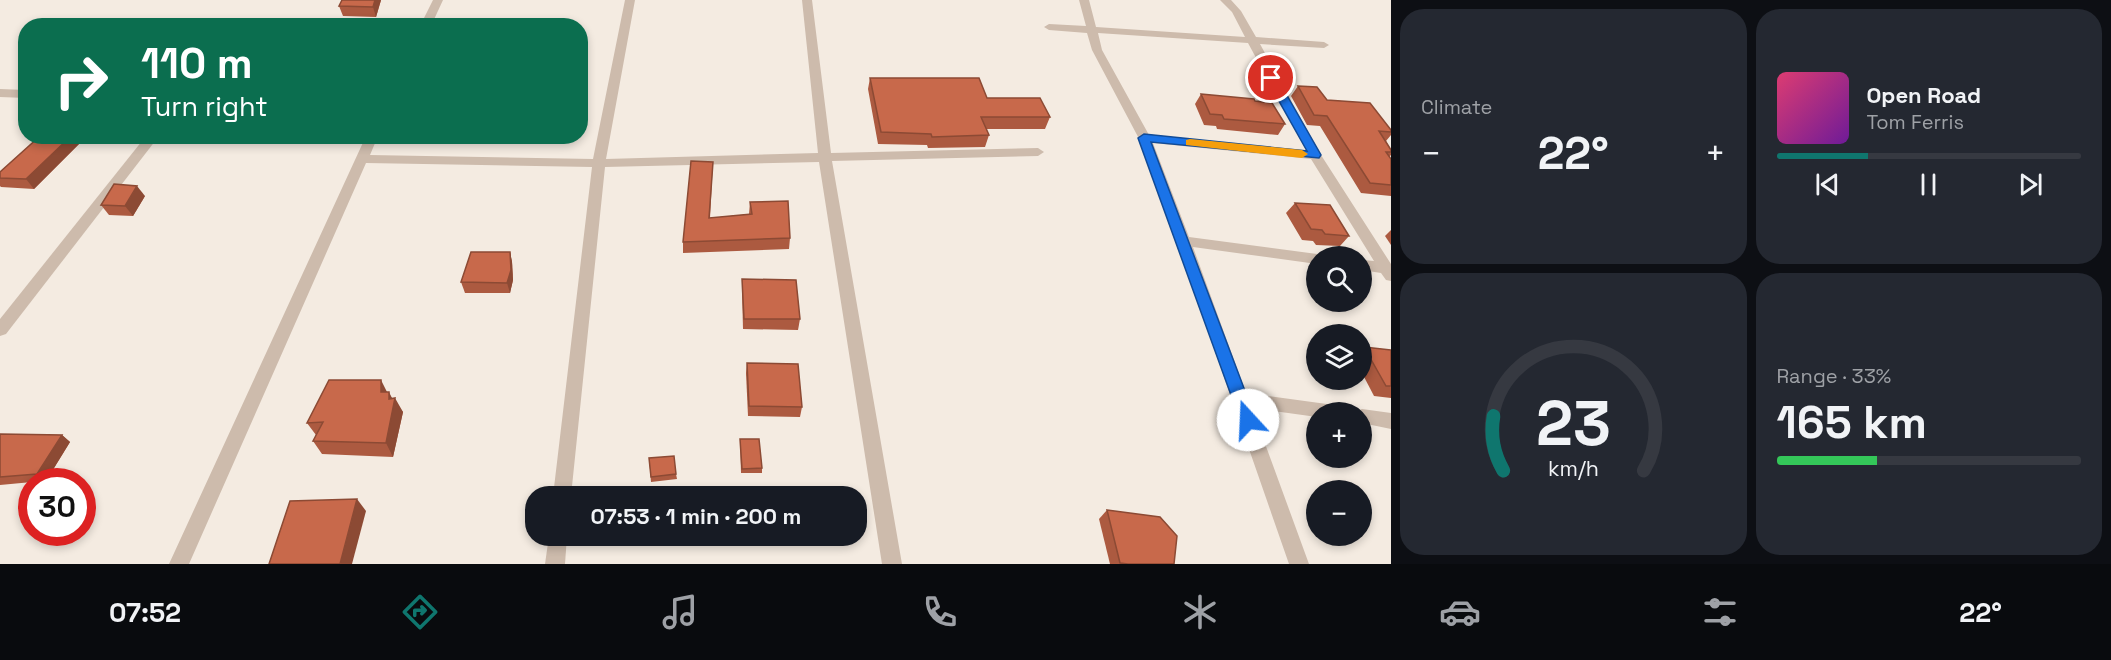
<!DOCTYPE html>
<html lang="en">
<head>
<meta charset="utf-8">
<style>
  body { margin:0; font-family:"Space Grotesk",sans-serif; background:#242831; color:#f1f3f6; height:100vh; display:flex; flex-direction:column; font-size:22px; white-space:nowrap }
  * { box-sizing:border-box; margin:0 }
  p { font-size:20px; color:#9ea1a6 }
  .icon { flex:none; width:33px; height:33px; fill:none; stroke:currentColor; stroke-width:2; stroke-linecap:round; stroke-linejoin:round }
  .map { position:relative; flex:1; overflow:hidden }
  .panel { display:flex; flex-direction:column; gap:9px; padding:9px; background:#0d0f14; width:720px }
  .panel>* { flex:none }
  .guide { position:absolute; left:18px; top:18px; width:570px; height:126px; border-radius:24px; box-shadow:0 3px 9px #0003; background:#0b6e4f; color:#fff; overflow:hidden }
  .tools { position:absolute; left:1306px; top:246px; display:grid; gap:12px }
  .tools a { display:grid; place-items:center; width:66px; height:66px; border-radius:50%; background:#171b24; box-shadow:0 3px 9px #0003; font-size:30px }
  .speed { position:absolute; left:18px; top:468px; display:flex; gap:12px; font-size:30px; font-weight:700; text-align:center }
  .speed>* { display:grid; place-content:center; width:78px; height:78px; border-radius:50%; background:#171b24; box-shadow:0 3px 9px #0003; line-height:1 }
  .speed .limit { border:9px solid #d22; background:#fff; color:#111 }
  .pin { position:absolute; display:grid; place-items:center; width:51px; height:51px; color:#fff; margin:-26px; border:3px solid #fff; border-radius:50%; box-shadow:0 2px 6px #0007 }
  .me { position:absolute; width:66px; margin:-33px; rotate:340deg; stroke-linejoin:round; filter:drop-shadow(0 0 4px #0008) }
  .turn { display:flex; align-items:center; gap:21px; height:126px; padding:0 24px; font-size:27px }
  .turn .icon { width:78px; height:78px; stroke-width:2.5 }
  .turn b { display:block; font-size:42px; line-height:51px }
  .big { font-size:45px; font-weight:600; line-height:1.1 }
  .panel .widget { flex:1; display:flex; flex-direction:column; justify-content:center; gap:9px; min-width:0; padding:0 21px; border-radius:24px; background:#242831 }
  .panel .dial { align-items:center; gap:0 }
  .dial svg { height:156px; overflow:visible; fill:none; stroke:#363941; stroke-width:7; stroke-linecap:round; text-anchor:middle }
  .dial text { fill:#f1f3f6; stroke:none }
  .song { display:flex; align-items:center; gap:18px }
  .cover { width:72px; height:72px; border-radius:9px; background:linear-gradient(135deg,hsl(340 70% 55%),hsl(280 70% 35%)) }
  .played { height:6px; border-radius:3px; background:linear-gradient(90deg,#0f766e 30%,#363941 30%) }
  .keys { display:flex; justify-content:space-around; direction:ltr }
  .heat { display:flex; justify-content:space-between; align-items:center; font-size:33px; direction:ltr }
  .charge { height:9px; border-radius:4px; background:linear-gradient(90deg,#34c759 33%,#363941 0) }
  .panel .tiles { flex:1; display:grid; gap:9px; grid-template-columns:repeat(2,1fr) }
  .trip { position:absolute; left:525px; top:486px; width:342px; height:60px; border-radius:24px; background:#171b24; box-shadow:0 3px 9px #0003; font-weight:600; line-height:60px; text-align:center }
  .tabs { display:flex; height:96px; justify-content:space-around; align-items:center; background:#090b0e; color:#9ea1a6 }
  .tabs .icon { width:42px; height:42px }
  .tabs .on { color:#0f766e }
  .tabs b { font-size:27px; color:#f1f3f6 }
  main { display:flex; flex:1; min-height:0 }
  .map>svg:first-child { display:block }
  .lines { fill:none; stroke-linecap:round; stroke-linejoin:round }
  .minor { fill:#cdbbac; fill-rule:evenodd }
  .wall { fill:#ac5a40 }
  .shaded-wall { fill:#8c4a34 }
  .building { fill:#c8694b; stroke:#8c4a34; stroke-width:1.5 }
  .route { fill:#1a73e8; stroke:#114b97; stroke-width:1.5 }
  .slow { fill:#f59e0b }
</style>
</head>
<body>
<main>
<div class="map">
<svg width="1391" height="564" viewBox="0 0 1391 564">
  <rect width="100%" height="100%" fill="#f4ebe1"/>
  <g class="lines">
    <g class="minor">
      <polygon points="433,0 443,0 431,26 420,26"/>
      <polygon points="625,0 635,0 606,159 818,153 802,0 812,0 831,153 1038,148 1044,152 1038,156 832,161 902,564 882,564 819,162 605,167 571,496 553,496 592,167 366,163 189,564 169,564 366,136 378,136 370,155 593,159"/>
      <path d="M1079,0H1089L1096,27L1245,37L1232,12L1220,0H1231L1241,11L1256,37L1324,42L1329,45L1324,48L1260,44L1321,155L1391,264V281L1386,280L1381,273L1362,270V260L1374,261L1311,159L1153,143L1189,237L1317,254L1323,256H1317V264L1193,247L1246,393L1334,405L1340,407L1343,412H1317V417L1252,408L1309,564H1289L1145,150L1092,50L1087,33L1049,30L1044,27L1049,24L1086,26ZM1098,33L1248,43L1306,150L1149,135L1102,50Z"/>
      <polygon points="0,89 26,90 26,98 0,97"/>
      <polygon points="146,136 159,136 6,334 0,336 0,319"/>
      <polygon points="1362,409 1391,413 1391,429 1362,423 1362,412 1355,412"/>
      <polygon points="549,536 567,536 565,564 545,564"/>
    </g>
  </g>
  <g class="wall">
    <polygon points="381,0 376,17 343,16 339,6"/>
    <polygon points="870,78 987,98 1050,117 1045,129 986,129 989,135 985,147 928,148 927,145 878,144 868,89"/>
    <polygon points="1298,86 1327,100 1391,130 1391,135 1386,141 1391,150 1391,155 1389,157 1391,159 1391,196 1361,193 1320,126 1307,125 1291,96"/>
    <polygon points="1201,94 1255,101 1285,124 1278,135 1217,129 1216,126 1204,125 1195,104"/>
    <polygon points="40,136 73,136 79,144 34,189 1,187 0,186 0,172"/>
    <polygon points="713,162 710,218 749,214 750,202 790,238 789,249 683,253 683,242"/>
    <polygon points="145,196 133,216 109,215 101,205"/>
    <polygon points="1295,203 1349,236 1340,246 1316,245 1313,241 1302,240 1286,213"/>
    <polygon points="1391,230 1391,245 1385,236"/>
    <polygon points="510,252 512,262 513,280 510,293 465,293 461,282"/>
    <polygon points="742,279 800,319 798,330 743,329 742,290"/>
    <polygon points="1364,347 1391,350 1391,398 1374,396 1362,373 1362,349"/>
    <polygon points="747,363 802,407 800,417 748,416 746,373"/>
    <polygon points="387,392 403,412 393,457 322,454 313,441 316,435 307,423"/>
    <polygon points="0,434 62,435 70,442 46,481 32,482 0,485"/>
    <polygon points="740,439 762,468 762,473 741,473"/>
    <polygon points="649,458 676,474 677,479 651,482"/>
    <polygon points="1107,510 1174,564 1110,564 1099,519"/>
  </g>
  <g class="shaded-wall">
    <polygon points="375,0 381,0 376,17 373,7"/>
    <polygon points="71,136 73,136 79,144 34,189 26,179"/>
    <polygon points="137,186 145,196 133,216 125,206"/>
    <polygon points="510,252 512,262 513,280 510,293 507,283"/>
    <polygon points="381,380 388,394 381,392"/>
    <polygon points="389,392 394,402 395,398 403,412 393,457 386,443"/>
    <polygon points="62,435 70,442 46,481 37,474"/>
    <polygon points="357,499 366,511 352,564 340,564"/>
  </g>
  <g class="building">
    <polygon points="342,0 375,0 373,7 339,6"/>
    <polygon points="870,78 979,78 987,98 1040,98 1050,117 981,117 989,135 932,137 931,134 881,132"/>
    <polygon points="1298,86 1317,87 1327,100 1370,103 1391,130 1391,132 1379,131 1391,150 1391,152 1386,152 1391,159 1391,185 1370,183 1327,116 1314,115"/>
    <polygon points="1201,94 1254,99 1255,101 1272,103 1285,124 1224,119 1222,115 1210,114"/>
    <polygon points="40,136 71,136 26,179 0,178 0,172"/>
    <polygon points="691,161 713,162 709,218 752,214 750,202 788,201 790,238 683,242"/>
    <polygon points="114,184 137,186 125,206 101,205"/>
    <polygon points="1295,203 1330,205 1349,236 1325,234 1322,230 1311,229"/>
    <polygon points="471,252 510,252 511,270 507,283 461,282"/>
    <polygon points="742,279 796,280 800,319 744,319"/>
    <polygon points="1364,347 1391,350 1391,386 1386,386"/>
    <polygon points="747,363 798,364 802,407 749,406"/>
    <polygon points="329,380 381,380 381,392 389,392 389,399 395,398 386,443 313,441 323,422 307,423"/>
    <polygon points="0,434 62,435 37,474 0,477"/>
    <polygon points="740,439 759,439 762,468 742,469"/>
    <polygon points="674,456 676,474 651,477 649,458"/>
    <polygon points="357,499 340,564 269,564 290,501"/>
    <polygon points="1107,510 1160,517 1177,536 1174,564 1128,564 1120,563"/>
  </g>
  <polygon class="route" points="1271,75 1277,78 1321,155 1319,158 1151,142 1256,420 1254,425 1243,425 1240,420 1138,138 1144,134 1307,151 1266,78"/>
  <polygon class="slow" points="1190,139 1302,150 1308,154 1302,158 1186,145 1186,140"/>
</svg>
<div class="tools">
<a><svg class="icon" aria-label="search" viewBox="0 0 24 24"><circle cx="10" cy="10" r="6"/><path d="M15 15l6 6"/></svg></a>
<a><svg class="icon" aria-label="layers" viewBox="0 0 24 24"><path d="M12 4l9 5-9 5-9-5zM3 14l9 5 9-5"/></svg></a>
<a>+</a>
<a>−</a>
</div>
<div class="speed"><div class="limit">30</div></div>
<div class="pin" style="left:1271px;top:78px;background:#d93025"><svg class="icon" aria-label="arrive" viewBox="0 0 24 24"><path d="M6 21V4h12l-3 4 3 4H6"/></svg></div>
<svg class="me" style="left:1248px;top:420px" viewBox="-20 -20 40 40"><circle r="19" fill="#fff"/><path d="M0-13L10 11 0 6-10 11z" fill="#1a73e8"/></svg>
<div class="trip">07:53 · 1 min · 200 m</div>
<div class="guide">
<div class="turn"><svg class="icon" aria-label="right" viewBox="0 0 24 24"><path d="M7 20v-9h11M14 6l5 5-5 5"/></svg><div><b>110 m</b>Turn right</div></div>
</div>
</div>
<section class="panel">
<div class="tiles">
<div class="widget"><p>Climate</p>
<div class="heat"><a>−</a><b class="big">22°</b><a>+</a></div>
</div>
<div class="widget">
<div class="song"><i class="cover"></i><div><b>Open Road</b><p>Tom Ferris</p></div></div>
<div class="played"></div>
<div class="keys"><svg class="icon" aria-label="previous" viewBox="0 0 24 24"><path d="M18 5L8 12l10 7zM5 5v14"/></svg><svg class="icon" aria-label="pause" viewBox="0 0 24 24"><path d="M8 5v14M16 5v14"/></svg><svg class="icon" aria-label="next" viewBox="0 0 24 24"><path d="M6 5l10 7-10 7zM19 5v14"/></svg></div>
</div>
<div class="widget dial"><svg viewBox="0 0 100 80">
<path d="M14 69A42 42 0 1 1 86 69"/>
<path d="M14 69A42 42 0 0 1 9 41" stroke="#0f766e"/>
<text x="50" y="56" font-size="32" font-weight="700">23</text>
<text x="50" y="72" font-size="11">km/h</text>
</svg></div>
<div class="widget"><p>Range · 33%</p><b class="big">165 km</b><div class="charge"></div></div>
</div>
</section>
</main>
<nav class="tabs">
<b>07:52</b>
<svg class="icon on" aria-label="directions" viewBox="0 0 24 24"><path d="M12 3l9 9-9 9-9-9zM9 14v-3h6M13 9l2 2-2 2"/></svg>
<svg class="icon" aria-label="music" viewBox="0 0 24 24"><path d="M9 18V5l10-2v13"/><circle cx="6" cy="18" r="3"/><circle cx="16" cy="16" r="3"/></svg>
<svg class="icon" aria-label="phone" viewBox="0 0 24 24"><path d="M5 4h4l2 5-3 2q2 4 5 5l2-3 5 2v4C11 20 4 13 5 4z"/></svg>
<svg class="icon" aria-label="climate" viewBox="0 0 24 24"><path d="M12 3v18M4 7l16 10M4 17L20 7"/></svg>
<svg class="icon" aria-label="car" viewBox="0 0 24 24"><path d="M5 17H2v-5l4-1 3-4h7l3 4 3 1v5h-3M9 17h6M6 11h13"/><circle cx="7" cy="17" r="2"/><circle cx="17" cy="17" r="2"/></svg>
<svg class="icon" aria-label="filters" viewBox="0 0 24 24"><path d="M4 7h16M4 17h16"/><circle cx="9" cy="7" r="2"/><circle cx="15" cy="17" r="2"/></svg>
<b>22°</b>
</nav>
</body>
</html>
